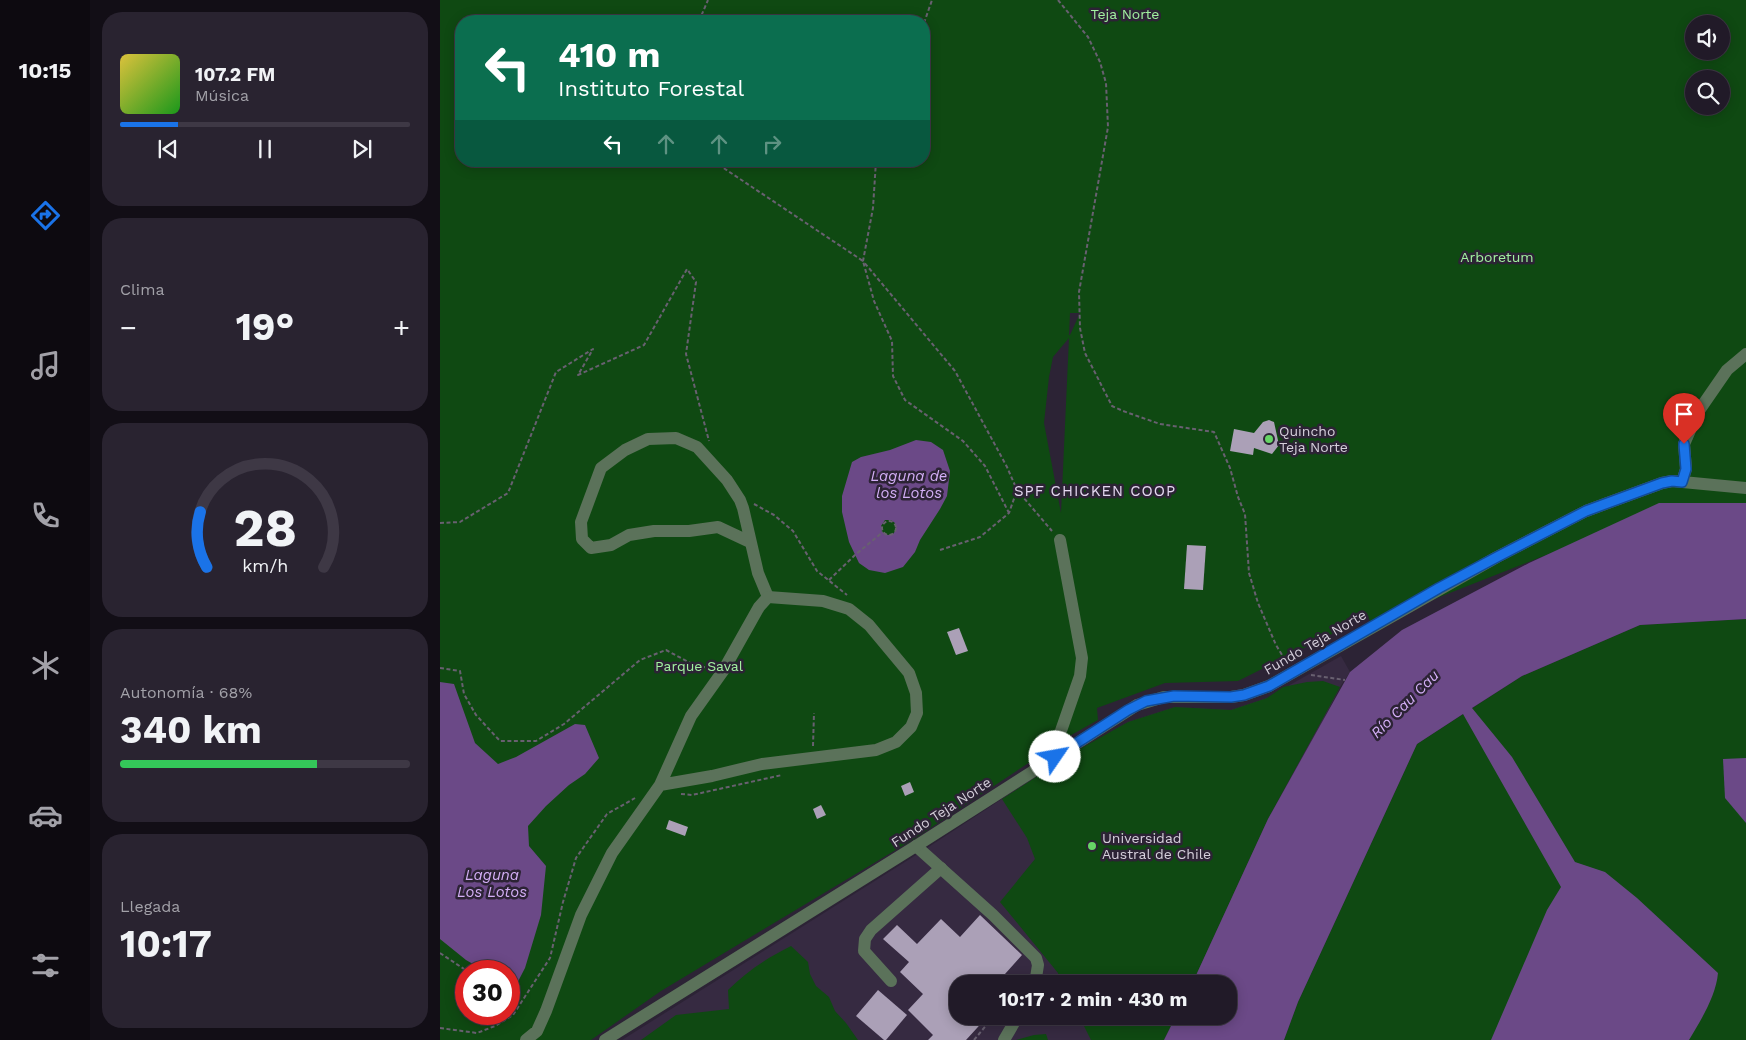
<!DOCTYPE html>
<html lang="es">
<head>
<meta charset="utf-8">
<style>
  body { margin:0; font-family:"Work Sans",sans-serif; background:#292330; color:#f1f3f6; height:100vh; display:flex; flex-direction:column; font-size:19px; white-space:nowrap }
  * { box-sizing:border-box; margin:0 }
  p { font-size:16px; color:#a2a1a8 }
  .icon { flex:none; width:28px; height:28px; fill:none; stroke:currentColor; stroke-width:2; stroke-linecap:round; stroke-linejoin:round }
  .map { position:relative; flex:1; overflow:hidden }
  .side { display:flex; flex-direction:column; gap:12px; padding:12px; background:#120e16; width:350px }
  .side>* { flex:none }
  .hud { position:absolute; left:15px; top:15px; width:475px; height:152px; border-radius:20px; box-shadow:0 2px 12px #0003,0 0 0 1px #3e3845; background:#0b6e4f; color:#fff; overflow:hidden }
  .tools { position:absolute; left:1245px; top:15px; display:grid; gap:10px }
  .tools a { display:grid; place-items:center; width:45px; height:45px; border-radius:50%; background:#211a28; box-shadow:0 2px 12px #0003,0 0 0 1px #3e3845; font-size:25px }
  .speed { position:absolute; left:15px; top:960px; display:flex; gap:10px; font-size:25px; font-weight:700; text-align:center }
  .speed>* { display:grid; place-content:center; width:65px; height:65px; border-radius:50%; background:#211a28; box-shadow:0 2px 12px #0003,0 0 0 1px #3e3845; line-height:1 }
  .speed .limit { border:8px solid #d22; background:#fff; color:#111 }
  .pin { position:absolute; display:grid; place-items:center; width:42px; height:42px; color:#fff; margin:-51px -21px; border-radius:50% 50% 50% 0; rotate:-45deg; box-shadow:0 0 5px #0007 }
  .pin .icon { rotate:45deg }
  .me { position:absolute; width:55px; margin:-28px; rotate:57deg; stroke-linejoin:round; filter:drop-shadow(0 0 4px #0008) }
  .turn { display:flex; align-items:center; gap:18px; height:105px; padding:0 20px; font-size:22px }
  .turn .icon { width:65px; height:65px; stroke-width:2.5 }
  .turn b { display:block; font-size:35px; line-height:42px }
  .lanes { display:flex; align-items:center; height:48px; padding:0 20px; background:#0003; justify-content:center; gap:25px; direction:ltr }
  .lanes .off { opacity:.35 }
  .big { font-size:38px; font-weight:700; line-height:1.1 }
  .side .card { flex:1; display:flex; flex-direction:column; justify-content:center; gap:8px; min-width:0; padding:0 18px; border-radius:20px; background:#292330 }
  .side .dial { align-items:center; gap:0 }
  .dial svg { height:130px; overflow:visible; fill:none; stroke:#3e3845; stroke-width:7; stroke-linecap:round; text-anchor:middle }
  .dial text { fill:#f1f3f6; stroke:none }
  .song { display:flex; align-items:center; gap:15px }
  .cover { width:60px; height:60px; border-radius:8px; background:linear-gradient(135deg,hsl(50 70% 55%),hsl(120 70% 35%)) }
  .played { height:5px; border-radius:2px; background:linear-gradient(90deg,#1a73e8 20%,#3e3845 20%) }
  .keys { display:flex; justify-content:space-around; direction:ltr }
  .heat { display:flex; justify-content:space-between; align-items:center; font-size:28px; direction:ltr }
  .charge { height:8px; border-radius:4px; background:linear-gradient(90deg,#34c759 68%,#3e3845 0) }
  .trip { position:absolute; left:509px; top:975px; width:288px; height:50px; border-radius:20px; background:#211a28; box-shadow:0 2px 12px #0003,0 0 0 1px #3e3845; font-weight:700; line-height:50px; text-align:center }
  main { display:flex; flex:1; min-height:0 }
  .tab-bar { display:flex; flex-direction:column; width:90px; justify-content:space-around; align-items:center; background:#0d0a10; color:#a2a1a8 }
  .tab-bar .icon { width:35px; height:35px }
  .tab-bar .active { color:#1a73e8 }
  .tab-bar b { font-size:22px; color:#f1f3f6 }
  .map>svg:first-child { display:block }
  .built { fill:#362a41 }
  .green { fill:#0f4912; fill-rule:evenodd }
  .water { fill:#6b4987; fill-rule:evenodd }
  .building { fill:#aba0b7 }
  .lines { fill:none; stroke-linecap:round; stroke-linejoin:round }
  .path { stroke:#686070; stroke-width:2; stroke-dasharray:4 2.5; stroke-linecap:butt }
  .minor { stroke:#5b725a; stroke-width:12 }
  .route-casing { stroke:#114b97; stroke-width:12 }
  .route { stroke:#1a73e8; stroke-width:9 }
  .poi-dot { fill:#66d466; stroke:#2c2335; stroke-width:2 }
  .labels { text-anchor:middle; stroke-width:5; stroke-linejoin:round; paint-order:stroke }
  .park-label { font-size:14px; fill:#a2f1a0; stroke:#2c2335 }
  .poi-label { font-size:14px; fill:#d5cfdb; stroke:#2c2335; text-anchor:start }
  .street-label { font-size:14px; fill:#d5cfdb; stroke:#2c2335 }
  .water-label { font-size:15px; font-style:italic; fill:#d4aff7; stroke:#2c2335 }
  .neighbourhood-label { font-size:15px; letter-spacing:1px; fill:#e5d9f1; stroke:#2c2335 }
</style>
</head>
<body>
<main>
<nav class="tab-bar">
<b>10:15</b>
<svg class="icon active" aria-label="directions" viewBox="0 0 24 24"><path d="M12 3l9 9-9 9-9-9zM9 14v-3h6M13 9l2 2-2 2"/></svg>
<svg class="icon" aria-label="music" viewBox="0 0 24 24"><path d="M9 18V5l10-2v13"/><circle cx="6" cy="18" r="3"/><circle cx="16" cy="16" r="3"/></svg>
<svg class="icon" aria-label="phone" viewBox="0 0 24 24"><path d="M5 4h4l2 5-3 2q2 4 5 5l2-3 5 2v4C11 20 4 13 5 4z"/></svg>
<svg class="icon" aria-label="climate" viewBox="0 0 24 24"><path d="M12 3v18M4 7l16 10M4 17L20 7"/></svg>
<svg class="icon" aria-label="car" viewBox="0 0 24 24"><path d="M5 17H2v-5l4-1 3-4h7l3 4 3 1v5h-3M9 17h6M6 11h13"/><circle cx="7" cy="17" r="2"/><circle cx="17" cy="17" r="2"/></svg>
<svg class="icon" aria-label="filters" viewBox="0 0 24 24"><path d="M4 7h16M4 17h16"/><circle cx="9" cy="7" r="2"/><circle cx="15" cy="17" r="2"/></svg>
</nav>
<section class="side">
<div class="card">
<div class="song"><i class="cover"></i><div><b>107.2 FM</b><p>Música</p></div></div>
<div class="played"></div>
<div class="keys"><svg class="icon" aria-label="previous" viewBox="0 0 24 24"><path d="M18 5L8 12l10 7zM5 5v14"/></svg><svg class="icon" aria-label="pause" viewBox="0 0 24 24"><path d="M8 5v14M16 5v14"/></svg><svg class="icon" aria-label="next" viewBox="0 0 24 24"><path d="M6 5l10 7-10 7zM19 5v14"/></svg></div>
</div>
<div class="card"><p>Clima</p>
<div class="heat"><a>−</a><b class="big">19°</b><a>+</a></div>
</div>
<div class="card dial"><svg viewBox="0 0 100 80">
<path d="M14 69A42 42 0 1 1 86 69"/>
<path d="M14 69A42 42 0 0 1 10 35" stroke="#1a73e8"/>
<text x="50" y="56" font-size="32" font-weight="700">28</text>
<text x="50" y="72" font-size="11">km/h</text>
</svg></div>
<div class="card"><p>Autonomía · 68%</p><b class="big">340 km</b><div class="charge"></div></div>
<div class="card"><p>Llegada</p><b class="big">10:17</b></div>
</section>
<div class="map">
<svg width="1306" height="1040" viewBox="0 0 1306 1040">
  <rect width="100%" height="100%" fill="#2c2335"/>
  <polygon class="built" points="901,656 910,672 900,687 752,984 518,984 518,1016 736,1016 724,1040 182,1040 484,850 614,765 688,722 735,707 791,710 827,698"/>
  <g class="green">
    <path d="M0,0H1306V503L1219,506L1119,550L931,624L928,616L798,681L725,683L657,708L658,720L601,752V735L596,745V758L474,839L221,991L151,1040H0ZM21,21H484V161H21ZM1254,24H1281V51H1254ZM1254,79H1281V106H1254ZM630,313H640L630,335H629ZM629,338L621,513L604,423L609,377L613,357ZM26,971H69V1014H26Z"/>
    <polygon points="1306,619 1306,1040 844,1040 858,1002 977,744 1082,676 1200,625"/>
    <polygon points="883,681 900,687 828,819 752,984 621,984 618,973 560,902 595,859 587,838 562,799 638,750 688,722 735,707 791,710 827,698 843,687 867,682"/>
    <path d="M351,946L368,962L370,974L376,986L389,997L395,1011L406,1023L418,1040H201L236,1015L289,1009L288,990C307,971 327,958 351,946Z"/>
    <polygon points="639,1016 736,1016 724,1040 651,1040"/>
    <polygon points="606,1034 608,1040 576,1040 594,1035"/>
  </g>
  <g class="water">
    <path d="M476,440L491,442L503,450L510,471L507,496L500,509L480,540L475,552L463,567L445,573L429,570L419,563L409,542L402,512V496L412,462L421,457L450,450ZM445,520H451L455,523L456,530L453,534L448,535L442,532L441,526Z"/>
    <path d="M1219,503H1306V619L1200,625L1082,676L1032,708L1072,757L1135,862L1165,872L1197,898L1278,973C1276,996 1261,1020 1249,1040H1051L1107,910L1121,887L1023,714L977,744L858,1002L844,1040H724L736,1016H788V984H752L828,819L910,672L962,630L1089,563Z"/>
    <polygon points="0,682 14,684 35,743 58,764 76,757 135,724 145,725 159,758 145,774 129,785 106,806 88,826 89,846 106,866 101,915 85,968 69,999 69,971 45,971 26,960 0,939"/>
    <polygon points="1306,758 1306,823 1285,798 1283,759"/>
  </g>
  <g class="building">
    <polygon points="829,420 834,422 839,445 832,454 814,448 813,455 790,451 794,429 814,433 823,422"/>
    <polygon points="747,545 766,546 763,590 744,589"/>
    <polygon points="519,628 528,651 516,655 507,632"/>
    <polygon points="470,782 474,792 465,796 461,786"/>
    <polygon points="381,805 386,815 377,819 373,809"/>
    <polygon points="229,820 248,827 245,836 226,829"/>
    <polygon points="540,915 582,955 556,984 518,984 518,1016 548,1016 526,1040 488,1040 493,1035 468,1010 483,994 460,972 469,962 443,939 457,925 477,944 501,919 520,937"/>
    <polygon points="438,990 467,1015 446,1040 444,1040 416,1016"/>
  </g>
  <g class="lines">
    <g class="path">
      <polyline points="618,0 648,37 660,62 666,83 668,127 639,292 640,328 645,353 672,406 683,411 720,424 774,432 790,468 798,497 805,514 809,573 818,603 836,645 847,663"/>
      <polyline points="259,21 268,0"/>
      <polyline points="484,23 492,0"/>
      <polyline points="273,161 423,261 434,301 452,341 453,376 465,400 523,441 545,466 569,513"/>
      <polyline points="436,161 433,208 423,261 515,371 567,467 577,490 612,531"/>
      <polyline points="314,504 334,515 353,531 377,571 407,595"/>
      <circle cx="449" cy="528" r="7"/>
      <polyline points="0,523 20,522 68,493 116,372 153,349 138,375 204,345 247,269 256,282 246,354 269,441"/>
      <polyline points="500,550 540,537 569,513 577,490"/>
      <polyline points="389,580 415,555 443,532"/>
      <polyline points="0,668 20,671 24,694 36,715 60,741 96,741 124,724 200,660 226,650 254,665 269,668"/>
      <polyline points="871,675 905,680"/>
      <polyline points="373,746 374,713"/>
      <polyline points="241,794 252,795 342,775"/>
      <polyline points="0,953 27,971"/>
      <polyline points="69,1011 73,1015"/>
      <polyline points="0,1028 37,1033 55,1026 73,1015 110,958 123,902 136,858 167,814 195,798"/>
      <polyline points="534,1040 554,1016"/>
    </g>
    <g class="minor">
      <polyline points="1242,482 1246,469 1244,444 1258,412 1287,370 1306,354"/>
      <polyline points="310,542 278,527 249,531 214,531 189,535 171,545 151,548 142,539 141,522 161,468 185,450 208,439 236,438 257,447 287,480 300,500 303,508 318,573 328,597"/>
      <polyline points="615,757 615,748 640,676 642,658 620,540"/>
      <polyline points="476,846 553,915 596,958 598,965 595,984"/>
      <polyline points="451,981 424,951 425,939 431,930 501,868"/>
      <polyline points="86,1040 97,1031 106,1011 141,915 172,853 220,785 251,716 283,671 319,607 328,597 383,601 409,609 429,625 469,673 476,693 477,713 471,727 456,742 436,750 322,764 272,776 220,785"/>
      <polyline points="165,1040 476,846 697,705 724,697 791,697 804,695 829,686 1057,557 1146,511 1222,483 1232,481 1306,488"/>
      <polyline points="564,1040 578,1016"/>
    </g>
  </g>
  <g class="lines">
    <g class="route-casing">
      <polyline id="route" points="615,757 688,710 706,701 734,696 791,697 804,695 829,686 999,588 1057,557 1146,511 1222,483 1232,481 1242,482 1246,469 1244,444"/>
    </g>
    <use href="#route" class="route"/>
  </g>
  <g class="poi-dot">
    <circle cx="829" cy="439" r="5"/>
    <circle cx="652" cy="846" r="5"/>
  </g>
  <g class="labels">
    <g class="park-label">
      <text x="685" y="19">Teja Norte</text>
      <text x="1057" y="262">Arboretum</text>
      <text x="259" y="671">Parque Saval</text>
    </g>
    <g class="poi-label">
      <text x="839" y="436">Quincho<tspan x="839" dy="16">Teja Norte</tspan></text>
      <text x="662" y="843">Universidad<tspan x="662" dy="16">Austral de Chile</tspan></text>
    </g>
    <g class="street-label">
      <text transform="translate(875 642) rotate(-30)" y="5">Fundo Teja Norte</text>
      <text transform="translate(501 812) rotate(-33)" y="5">Fundo Teja Norte</text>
    </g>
    <g class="water-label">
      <text x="469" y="481">Laguna de<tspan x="469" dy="17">los Lotos</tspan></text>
      <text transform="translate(965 704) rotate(-45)" y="5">Río Cau Cau</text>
      <text x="52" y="880">Laguna<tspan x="52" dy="17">Los Lotos</tspan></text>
    </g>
    <g class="neighbourhood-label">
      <text x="655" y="496">SPF CHICKEN COOP</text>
    </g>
  </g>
</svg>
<div class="tools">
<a><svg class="icon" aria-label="sound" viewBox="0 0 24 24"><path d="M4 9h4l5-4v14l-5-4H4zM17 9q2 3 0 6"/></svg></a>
<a><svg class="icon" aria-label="search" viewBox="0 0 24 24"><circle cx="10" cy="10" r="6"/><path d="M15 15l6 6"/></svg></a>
</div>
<div class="speed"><div class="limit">30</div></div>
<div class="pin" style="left:1244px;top:444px;background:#d93025"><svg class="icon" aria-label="arrive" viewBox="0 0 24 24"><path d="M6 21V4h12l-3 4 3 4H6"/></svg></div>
<svg class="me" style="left:615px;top:757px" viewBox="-20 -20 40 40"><circle r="19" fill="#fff"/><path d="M0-13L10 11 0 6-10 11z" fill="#1a73e8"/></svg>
<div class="trip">10:17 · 2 min · 430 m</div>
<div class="hud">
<div class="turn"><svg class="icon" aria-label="left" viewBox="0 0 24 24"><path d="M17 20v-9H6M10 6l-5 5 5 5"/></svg><div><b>410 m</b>Instituto Forestal</div></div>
<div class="lanes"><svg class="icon" aria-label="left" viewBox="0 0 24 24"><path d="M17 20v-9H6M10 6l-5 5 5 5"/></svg><svg class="icon off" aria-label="ahead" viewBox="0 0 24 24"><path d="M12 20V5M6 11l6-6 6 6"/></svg><svg class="icon off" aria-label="ahead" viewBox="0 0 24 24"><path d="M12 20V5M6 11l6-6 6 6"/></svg><svg class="icon off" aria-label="right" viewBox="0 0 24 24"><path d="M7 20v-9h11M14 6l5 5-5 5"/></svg></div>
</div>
</div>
</main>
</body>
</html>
